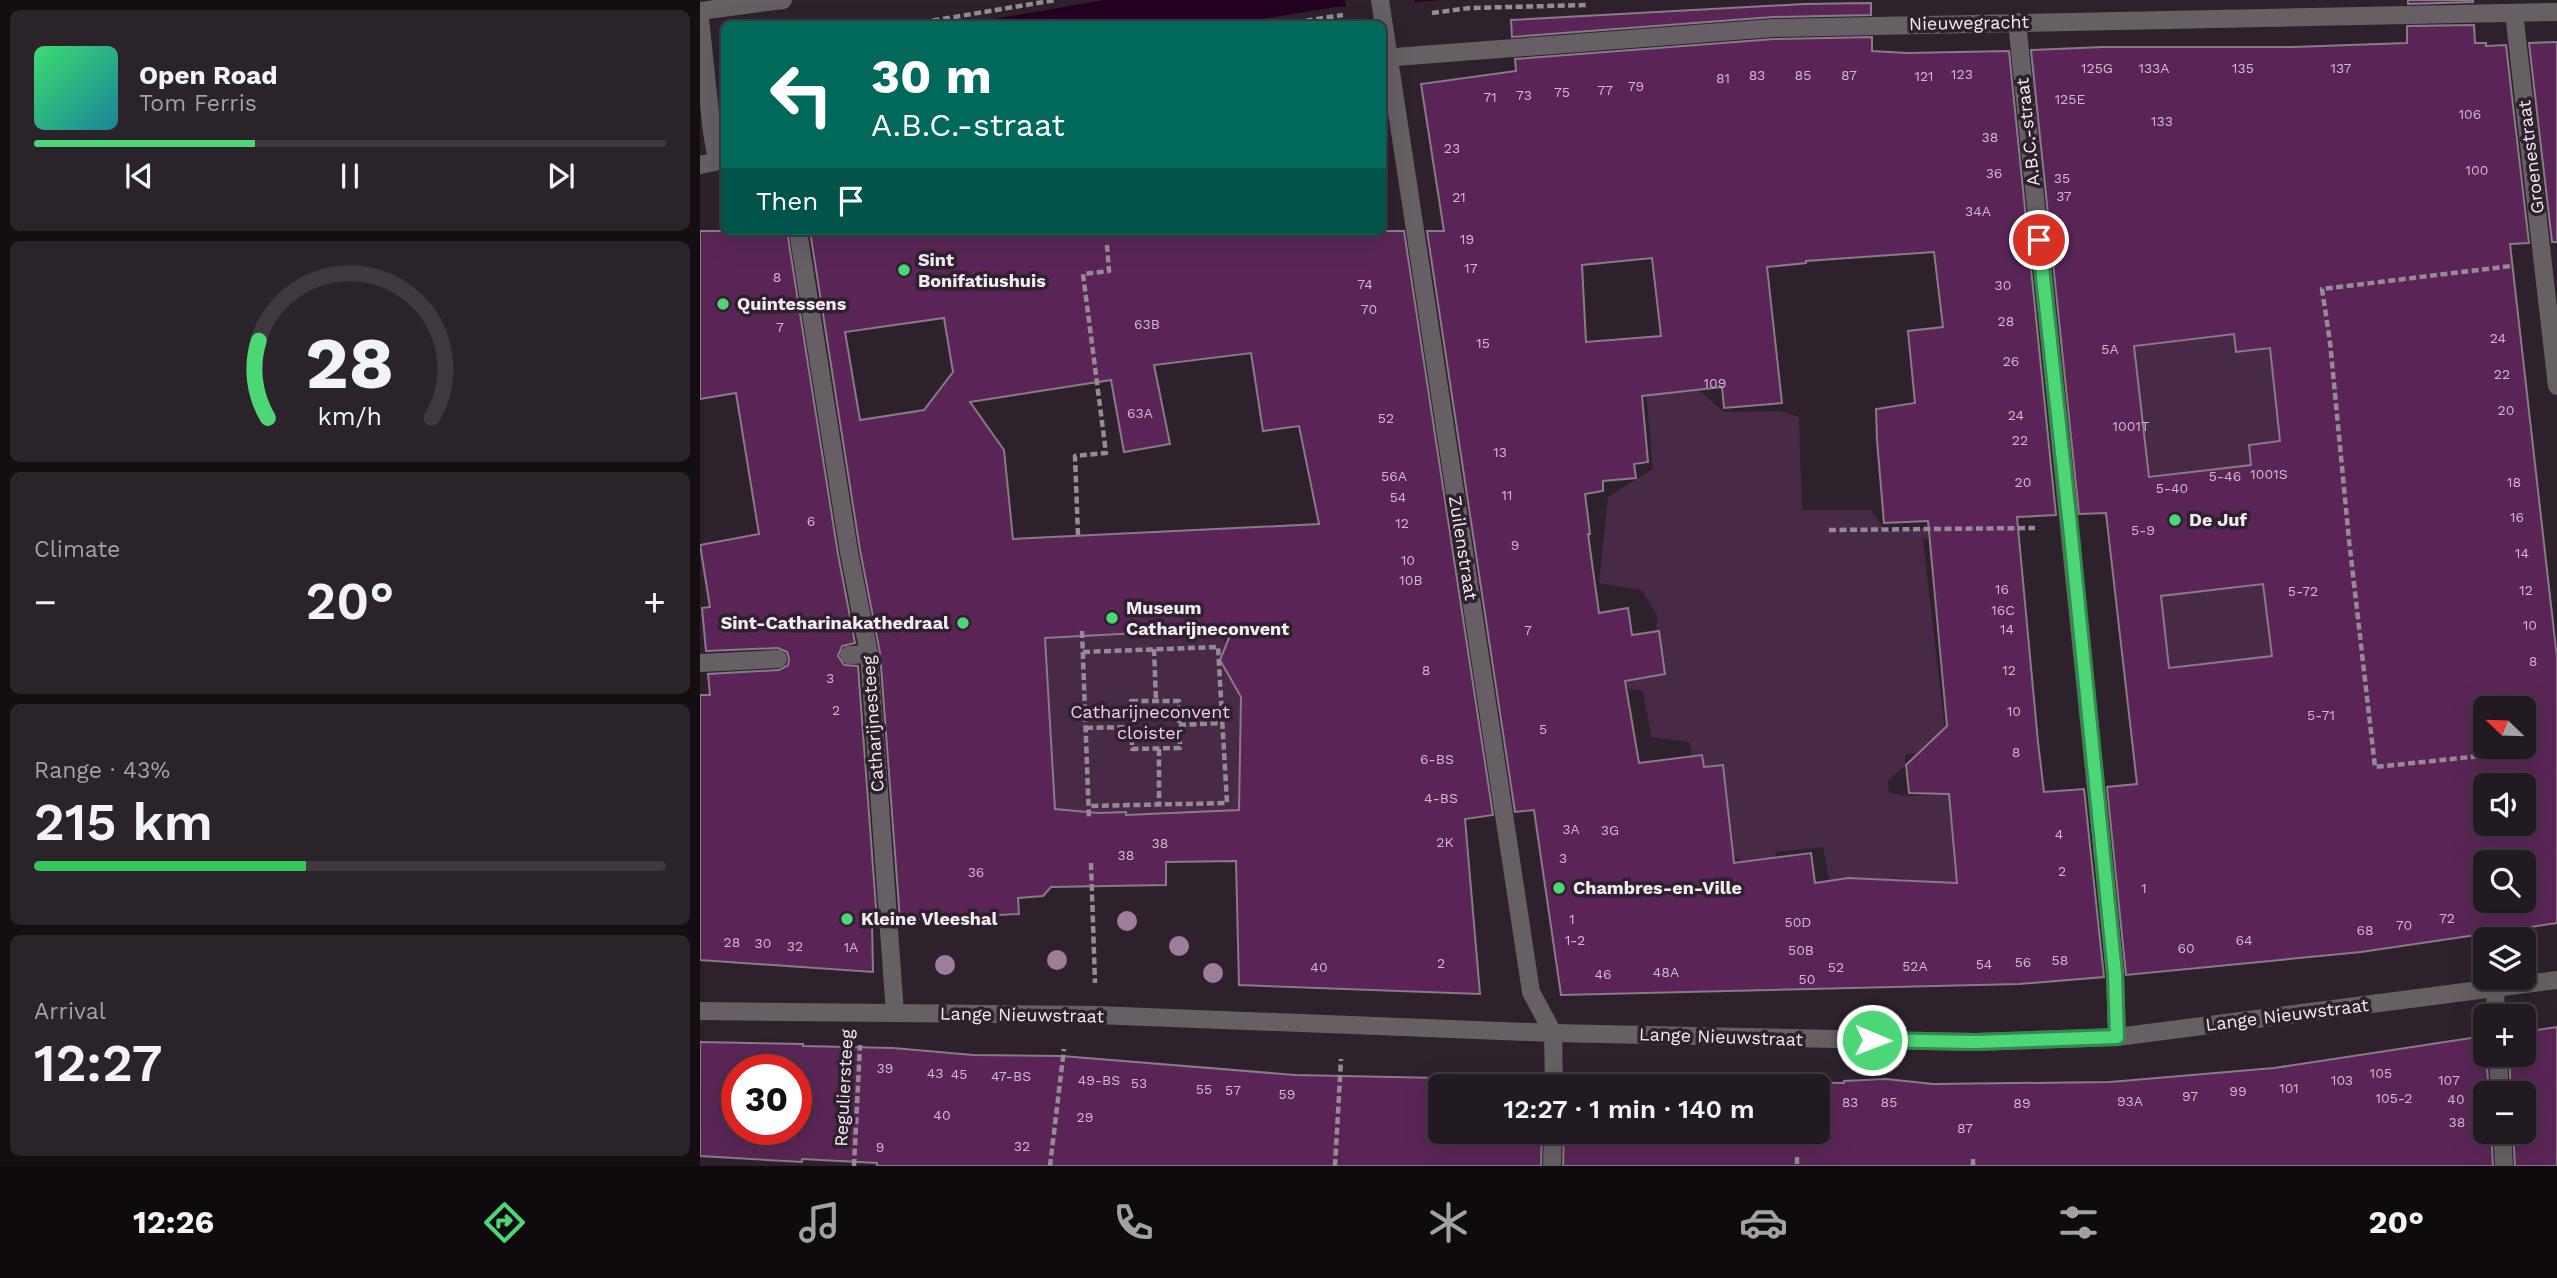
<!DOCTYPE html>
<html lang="en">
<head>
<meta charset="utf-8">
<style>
  body { margin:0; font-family:"Work Sans",sans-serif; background:#2a232a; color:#f1f3f6; height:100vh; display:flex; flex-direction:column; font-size:26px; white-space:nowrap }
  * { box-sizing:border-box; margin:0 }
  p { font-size:23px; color:#a2a1a5 }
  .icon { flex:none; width:38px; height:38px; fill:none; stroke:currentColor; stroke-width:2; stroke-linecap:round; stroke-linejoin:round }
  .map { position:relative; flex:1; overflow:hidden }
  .details { display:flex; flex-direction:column; gap:10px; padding:10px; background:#130e12; width:700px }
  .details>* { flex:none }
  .top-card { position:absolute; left:21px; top:21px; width:665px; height:214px; border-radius:10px; box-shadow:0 7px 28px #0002,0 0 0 2px #3f383f; background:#00695c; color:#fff; overflow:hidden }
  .needle { width:46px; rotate:293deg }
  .buttons { position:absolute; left:1773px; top:696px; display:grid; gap:14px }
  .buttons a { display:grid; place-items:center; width:63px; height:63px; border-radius:10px; background:#221a21; box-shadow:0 7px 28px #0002,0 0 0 2px #3f383f; font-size:35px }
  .speed { position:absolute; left:21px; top:1054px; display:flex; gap:14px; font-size:35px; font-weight:700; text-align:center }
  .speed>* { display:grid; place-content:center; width:91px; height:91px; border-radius:50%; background:#221a21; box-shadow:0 7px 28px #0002,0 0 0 2px #3f383f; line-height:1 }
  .speed .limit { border:10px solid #d22; background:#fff; color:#111 }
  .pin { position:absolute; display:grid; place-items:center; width:60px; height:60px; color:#fff; margin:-30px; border:4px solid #fff; border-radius:50%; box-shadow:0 2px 7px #0007 }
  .me { position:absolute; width:77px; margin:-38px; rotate:91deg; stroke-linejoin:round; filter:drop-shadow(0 0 5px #0008) }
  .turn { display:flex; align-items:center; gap:24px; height:147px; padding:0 35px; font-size:32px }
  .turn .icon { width:91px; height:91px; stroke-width:2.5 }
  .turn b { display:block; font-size:49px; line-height:60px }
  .then { display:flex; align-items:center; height:66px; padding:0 35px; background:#0003; gap:14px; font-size:26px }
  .big { font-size:52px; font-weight:600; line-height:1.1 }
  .details .tile { flex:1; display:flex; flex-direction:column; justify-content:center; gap:10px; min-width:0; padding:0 24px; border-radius:10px; background:#2a232a }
  .details .dial { align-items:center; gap:0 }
  .dial svg { height:182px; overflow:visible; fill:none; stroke:#3f383f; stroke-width:7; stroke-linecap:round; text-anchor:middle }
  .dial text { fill:#f1f3f6; stroke:none }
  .song { display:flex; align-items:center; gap:21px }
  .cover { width:84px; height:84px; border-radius:10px; background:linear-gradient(135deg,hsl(140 70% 55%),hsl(190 70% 35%)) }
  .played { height:7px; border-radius:4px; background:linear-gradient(90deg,#4dd676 35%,#3f383f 35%) }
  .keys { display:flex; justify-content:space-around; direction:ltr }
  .heat { display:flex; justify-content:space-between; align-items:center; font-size:38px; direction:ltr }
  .charge { height:10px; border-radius:5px; background:linear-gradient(90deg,#34c759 43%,#3f383f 0) }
  .trip { position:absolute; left:728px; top:1074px; width:402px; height:70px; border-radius:10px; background:#221a21; box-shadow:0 7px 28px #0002,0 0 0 2px #3f383f; font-weight:600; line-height:70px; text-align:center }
  .dock { display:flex; height:112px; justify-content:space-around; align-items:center; background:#0e0a0d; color:#a2a1a5 }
  .dock .icon { width:49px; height:49px }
  .dock .active { color:#4dd676 }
  .dock b { font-size:32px; color:#f1f3f6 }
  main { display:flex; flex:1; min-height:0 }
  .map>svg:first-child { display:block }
  .green { fill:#482a46 }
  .water { fill:#240023 }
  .pier { fill:#2d222c }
  .building { fill:#5a2556; stroke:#897a87; stroke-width:2; fill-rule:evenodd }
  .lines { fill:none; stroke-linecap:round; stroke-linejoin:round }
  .path { stroke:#958b94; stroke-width:4.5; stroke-dasharray:7 3.5; stroke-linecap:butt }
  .service { stroke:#666065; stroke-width:18 }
  .pedestrian { stroke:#666065; stroke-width:18 }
  .minor { stroke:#666065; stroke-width:18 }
  .tree { fill:#9d7d99 }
  .route-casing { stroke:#328b4d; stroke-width:18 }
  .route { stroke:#4dd676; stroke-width:12 }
  .poi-dot { fill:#4dd676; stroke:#2d222c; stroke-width:2.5 }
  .labels { text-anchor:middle; stroke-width:7; stroke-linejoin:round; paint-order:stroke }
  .number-label { font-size:14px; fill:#ccb9ca }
  .street-label { font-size:18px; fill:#f2eaf1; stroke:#2d222c }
  .poi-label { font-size:18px; font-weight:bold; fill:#f2eaf1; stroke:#2d222c; text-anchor:start }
  .park-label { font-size:18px; fill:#f9c7f3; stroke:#2d222c }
</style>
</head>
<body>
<main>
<section class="details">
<div class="tile">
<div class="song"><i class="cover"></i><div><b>Open Road</b><p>Tom Ferris</p></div></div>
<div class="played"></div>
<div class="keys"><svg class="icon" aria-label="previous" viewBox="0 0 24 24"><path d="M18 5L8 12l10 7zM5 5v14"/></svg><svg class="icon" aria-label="pause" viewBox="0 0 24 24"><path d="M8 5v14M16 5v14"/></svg><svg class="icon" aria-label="next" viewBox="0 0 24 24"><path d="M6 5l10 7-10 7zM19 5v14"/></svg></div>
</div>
<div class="tile dial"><svg viewBox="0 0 100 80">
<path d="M14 69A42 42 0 1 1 86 69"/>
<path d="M14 69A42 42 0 0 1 10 35" stroke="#4dd676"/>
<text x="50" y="56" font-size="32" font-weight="700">28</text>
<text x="50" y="72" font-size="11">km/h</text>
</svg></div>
<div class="tile"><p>Climate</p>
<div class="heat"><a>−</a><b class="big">20°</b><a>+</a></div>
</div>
<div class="tile"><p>Range · 43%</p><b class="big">215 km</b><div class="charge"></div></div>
<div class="tile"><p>Arrival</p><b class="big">12:27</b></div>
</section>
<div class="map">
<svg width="1857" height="1166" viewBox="0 0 1857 1166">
  <rect width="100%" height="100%" fill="#2d222c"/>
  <g class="green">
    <polygon points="1533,325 1536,352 1623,342 1580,441 1549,445 1571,647 1655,637 1661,690 1559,658 1469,668 1461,596 1551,585 1537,466 1449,477 1434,346 1522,336"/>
    <polygon points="995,387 1024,412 1080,411 1099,417 1102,510 1171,510 1186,531 1298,522 1298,534 1223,539 1247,749 1205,755 1205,765 1188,781 1189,793 1209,796 1296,793 1293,899 1206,898 1204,878 1130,884 1123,847 1075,852 1081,882 1050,894 1039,858 939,863 997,787 989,742 951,737 943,691 921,687 920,667 955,663 957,616 942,590 899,583 908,497 953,469 946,391"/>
    <path d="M527,623L524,642L529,646L522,656L524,669L527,668L543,693H538V697H543L540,740L550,818L469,813L448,819V814L443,813V819H426V813L356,820L345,633L368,632L369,637H372L462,632H466L465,626C488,631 505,631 527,623Z"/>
  </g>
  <polygon class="water" points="404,0 743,0 635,7 531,24 266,24"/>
  <g class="pier">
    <polygon points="645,0 714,0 715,5 646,9"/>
    <polygon points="0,62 24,63 24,111 0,116"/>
  </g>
  <g class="building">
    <polygon points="1708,0 1773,0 1773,2 1708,4"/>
    <polygon points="1171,3 1171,15 1073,17 812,37 811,20 1104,4"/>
    <path d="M1774,25L1775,43H1786V46L1806,45L1829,243L1810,244L1857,658V923L1661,952L1426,975L1407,787L1437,784L1406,513L1379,514L1331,50L1403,47H1593L1707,43V26ZM1534,334L1536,352L1570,348L1580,441L1549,445L1551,465L1449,477L1434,346ZM1563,584L1572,656L1469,668L1461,596ZM1785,709H1824V747H1785ZM1785,786H1824V824H1785ZM1785,863H1824V901H1785Z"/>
    <path d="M1172,37V51L1207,53L1309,51L1356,515L1317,517L1338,742L1344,792L1384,789L1404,977L1319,984L861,995L834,810L815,812L727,231H744L721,84L816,71L815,59L1074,39ZM1234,252L1243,327L1208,331L1215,403L1176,409L1177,440L1184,523L1228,521L1247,726L1206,765L1209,793L1249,794L1257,883L1148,878L1115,883L1111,853L1034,863L1023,765L1004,767L1002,755L939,763L925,681L965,674L959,631L932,635L928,608L899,613L888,534H890L885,494L903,491V481L936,478L934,464L948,462L942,396L1022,387L1024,408L1082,403L1067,267L1106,263V261ZM952,258L961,336L886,342L882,265Z"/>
    <polygon points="1857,42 1857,242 1852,242 1829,43"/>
    <polygon points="0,231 87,231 138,554 155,643 142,646 138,656 144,665 158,666 177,921 172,921 173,972 0,960 0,695 10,695 8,674 79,670 88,665 89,659 87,652 78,648 6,651 2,608 10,607 0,545 59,534 36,393 0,399"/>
    <path d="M110,231H704L793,815L765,819L780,994L539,985L536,861L466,862V885L351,887L343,896L318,898L319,914L200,920L180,653L160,550ZM244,318L253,372L224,410L160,420L145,332ZM551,353L563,431L599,426L619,524L313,539L304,450L270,402L411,380L424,452L470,444L454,365ZM533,628L520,660L541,697L539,810L426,815V812L398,813L355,809L345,638Z"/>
    <polygon points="1857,1027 1857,1166 1815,1166 1813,1132 1824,1132 1824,1094 1811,1094 1809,1055 1824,1055 1824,1032"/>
    <polygon points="1771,1038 1785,1038 1789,1094 1785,1094 1785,1132 1791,1132 1793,1166 863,1166 864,1132 1118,1132 1118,1087 865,1087 865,1079 1144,1083 1144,1081 1186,1079 1233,1084 1410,1082 1574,1068"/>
    <path d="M0,1042L103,1044V1046L193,1048L273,1055L362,1056L595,1075L842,1080L843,1087H740V1132H842L841,1166H177V1163L102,1159V1162L0,1156ZM37,1069H96V1129H37Z"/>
  </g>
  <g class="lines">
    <g class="path">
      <polyline points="732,13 770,8 888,5"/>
      <polyline points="212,24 356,0"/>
      <polyline points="585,24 643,15"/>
      <polyline points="1129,530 1335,528"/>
      <polyline points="378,535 375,456 406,453 383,274 409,271 407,245"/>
      <polyline points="382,631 389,819"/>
      <polyline points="454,649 456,701"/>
      <polyline points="383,652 518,647 527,803 389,806"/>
      <polygon points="431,701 479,701 480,748 432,749"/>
      <polyline points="479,725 522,723"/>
      <polyline points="386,728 431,727"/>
      <polyline points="459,749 459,804"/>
      <polyline points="1809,753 1675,767 1649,540 1630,342 1622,289 1811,266"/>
      <polyline points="391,863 395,983"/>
      <polyline points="1097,1157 1097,1166"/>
      <polyline points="154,1166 160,1045"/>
      <polyline points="350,1166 364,1049"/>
      <polyline points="635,1166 641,1059"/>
      <polyline points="1273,1166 1273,1158"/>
    </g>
    <g class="service">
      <polyline points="149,655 169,654"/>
      <polyline points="0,663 78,659"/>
    </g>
    <g class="pedestrian">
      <polyline points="0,19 12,132 17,161"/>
      <polyline points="98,231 149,552"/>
    </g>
    <g class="minor">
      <polyline points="680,0 831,992 853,1033 854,1087"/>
      <polyline points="0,11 83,0"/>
      <polyline points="1814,13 1857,386"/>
      <polyline points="1317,22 1415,974 1417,1037"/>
      <polyline points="682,58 1073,28 1857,12"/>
      <polyline points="0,165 24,160"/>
      <polyline points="149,552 169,654 195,1013"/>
      <polyline points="1795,989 1796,1017"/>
      <polyline points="0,1011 396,1015 853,1033 1275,1042 1417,1037 1857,980"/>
      <polyline points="1798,1055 1800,1094"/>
      <polyline points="1802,1132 1804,1166"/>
      <polyline points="852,1166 853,1132"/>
    </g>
  </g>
  <g class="tree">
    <circle cx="427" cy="921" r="10"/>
    <circle cx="479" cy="946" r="10"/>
    <circle cx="357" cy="960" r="10"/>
    <circle cx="245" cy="965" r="10"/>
    <circle cx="513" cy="973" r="10"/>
  </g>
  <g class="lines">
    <g class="route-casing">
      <polyline id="route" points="1172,1040 1275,1042 1417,1037 1415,974 1370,526 1339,240"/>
    </g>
    <use href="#route" class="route"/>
  </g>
  <g class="poi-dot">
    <circle cx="204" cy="270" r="7"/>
    <circle cx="23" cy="304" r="7"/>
    <circle cx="1475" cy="520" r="7"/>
    <circle cx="412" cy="618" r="7"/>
    <circle cx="263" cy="623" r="7"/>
    <circle cx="859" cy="888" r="7"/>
    <circle cx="147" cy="919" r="7"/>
  </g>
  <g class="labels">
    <g class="number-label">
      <text x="1397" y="73">125G</text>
      <text x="1454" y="73">133A</text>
      <text x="1543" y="73">135</text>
      <text x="1641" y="73">137</text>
      <text x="1262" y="79">123</text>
      <text x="1057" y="80">83</text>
      <text x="1103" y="80">85</text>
      <text x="1149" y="80">87</text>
      <text x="1224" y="81">121</text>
      <text x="1023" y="83">81</text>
      <text x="936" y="91">79</text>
      <text x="905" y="95">77</text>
      <text x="862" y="97">75</text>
      <text x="824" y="100">73</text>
      <text x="790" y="102">71</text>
      <text x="1370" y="104">125E</text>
      <text x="1770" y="119">106</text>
      <text x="1462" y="126">133</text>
      <text x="1290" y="142">38</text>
      <text x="752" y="153">23</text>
      <text x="1777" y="175">100</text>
      <text x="1294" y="178">36</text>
      <text x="1362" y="183">35</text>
      <text x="1364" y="201">37</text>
      <text x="759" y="202">21</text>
      <text x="1278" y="216">34A</text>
      <text x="767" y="244">19</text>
      <text x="771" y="273">17</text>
      <text x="77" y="282">8</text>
      <text x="665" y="289">74</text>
      <text x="1303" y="290">30</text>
      <text x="669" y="314">70</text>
      <text x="1306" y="326">28</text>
      <text x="447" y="329">63B</text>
      <text x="80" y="332">7</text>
      <text x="1798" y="343">24</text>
      <text x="783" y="348">15</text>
      <text x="1410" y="354">5A</text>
      <text x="1311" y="366">26</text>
      <text x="1802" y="379">22</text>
      <text x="1015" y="388">109</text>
      <text x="1806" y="415">20</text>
      <text x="440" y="418">63A</text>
      <text x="1316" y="420">24</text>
      <text x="686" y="423">52</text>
      <text x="1431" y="431">1001T</text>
      <text x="1320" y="445">22</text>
      <text x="800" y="457">13</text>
      <text x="1569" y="479">1001S</text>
      <text x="694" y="481">56A</text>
      <text x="1525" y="481">5-46</text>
      <text x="1323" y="487">20</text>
      <text x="1814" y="487">18</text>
      <text x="1472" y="493">5-40</text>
      <text x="807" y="500">11</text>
      <text x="698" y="502">54</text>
      <text x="1817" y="522">16</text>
      <text x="111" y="526">6</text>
      <text x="702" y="528">12</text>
      <text x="1443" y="535">5-9</text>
      <text x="815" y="550">9</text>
      <text x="1822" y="558">14</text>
      <text x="708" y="565">10</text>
      <text x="711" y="585">10B</text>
      <text x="1302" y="594">16</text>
      <text x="1826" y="595">12</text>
      <text x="1603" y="596">5-72</text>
      <text x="1303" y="615">16C</text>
      <text x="1830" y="630">10</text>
      <text x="1307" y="634">14</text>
      <text x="828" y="635">7</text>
      <text x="1833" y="666">8</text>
      <text x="726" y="675">8</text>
      <text x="1309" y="675">12</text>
      <text x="130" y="683">3</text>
      <text x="136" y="715">2</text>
      <text x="1314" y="716">10</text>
      <text x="1621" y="720">5-71</text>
      <text x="843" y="734">5</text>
      <text x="1316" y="757">8</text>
      <text x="737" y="764">6-BS</text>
      <text x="741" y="803">4-BS</text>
      <text x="871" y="834">3A</text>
      <text x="910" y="835">3G</text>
      <text x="1359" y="839">4</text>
      <text x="745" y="847">2K</text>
      <text x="460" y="848">38</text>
      <text x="426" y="860">38</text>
      <text x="863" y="863">3</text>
      <text x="1362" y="876">2</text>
      <text x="276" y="877">36</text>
      <text x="1444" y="893">1</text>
      <text x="1747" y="923">72</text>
      <text x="872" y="924">1</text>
      <text x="1098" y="927">50D</text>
      <text x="1704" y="930">70</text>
      <text x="1665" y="935">68</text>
      <text x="875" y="945">1-2</text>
      <text x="1544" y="945">64</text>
      <text x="32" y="947">28</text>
      <text x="63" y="948">30</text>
      <text x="95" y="951">32</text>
      <text x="151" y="952">1A</text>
      <text x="1486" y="953">60</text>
      <text x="1101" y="955">50B</text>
      <text x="1360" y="965">58</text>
      <text x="1323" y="967">56</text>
      <text x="741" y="968">2</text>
      <text x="1284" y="969">54</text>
      <text x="1215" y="971">52A</text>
      <text x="619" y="972">40</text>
      <text x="1136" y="972">52</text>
      <text x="966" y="977">48A</text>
      <text x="903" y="979">46</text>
      <text x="1107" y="984">50</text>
      <text x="185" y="1073">39</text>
      <text x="235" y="1078">43</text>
      <text x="1681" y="1078">105</text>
      <text x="259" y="1079">45</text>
      <text x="311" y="1081">47-BS</text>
      <text x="399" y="1085">49-BS</text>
      <text x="1642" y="1085">103</text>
      <text x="1749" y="1085">107</text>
      <text x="439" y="1088">53</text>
      <text x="1589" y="1093">101</text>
      <text x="504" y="1094">55</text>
      <text x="533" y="1095">57</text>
      <text x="1538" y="1096">99</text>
      <text x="587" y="1099">59</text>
      <text x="1490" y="1101">97</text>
      <text x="1694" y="1103">105-2</text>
      <text x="1756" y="1104">40</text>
      <text x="1430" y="1106">93A</text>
      <text x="1150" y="1107">83</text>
      <text x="1189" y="1107">85</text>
      <text x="1322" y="1108">89</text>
      <text x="242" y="1120">40</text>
      <text x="385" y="1122">29</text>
      <text x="1757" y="1127">38</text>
      <text x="1265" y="1133">87</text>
      <text x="322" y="1151">32</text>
      <text x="180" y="1152">9</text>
    </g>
    <g class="street-label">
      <text transform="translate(1269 23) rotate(-1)" y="6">Nieuwegracht</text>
      <text transform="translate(1328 132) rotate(-96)" y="6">A.B.C.-straat</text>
      <text transform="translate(1831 157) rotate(-97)" y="6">Groenestraat</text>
      <text transform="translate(763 548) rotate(81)" y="6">Zuilenstraat</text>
      <text transform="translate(173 724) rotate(-94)" y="6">Catharijnesteeg</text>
      <text transform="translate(322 1015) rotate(1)" y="6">Lange Nieuwstraat</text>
      <text transform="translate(1587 1015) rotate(-7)" y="6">Lange Nieuwstraat</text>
      <text transform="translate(1021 1037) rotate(2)" y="6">Lange Nieuwstraat</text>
      <text transform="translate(144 1088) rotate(-87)" y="6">Reguliersteeg</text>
    </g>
    <g class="poi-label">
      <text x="218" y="266">Sint<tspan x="218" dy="21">Bonifatiushuis</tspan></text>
      <text x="37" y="310">Quintessens</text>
      <text x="1489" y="526">De Juf</text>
      <text x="426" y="614">Museum<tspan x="426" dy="21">Catharijneconvent</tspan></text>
      <text x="249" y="629" text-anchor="end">Sint-Catharinakathedraal</text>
      <text x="873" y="894">Chambres-en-Ville</text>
      <text x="161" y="925">Kleine Vleeshal</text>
    </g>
    <g class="park-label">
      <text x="450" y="718">Catharijneconvent<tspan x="450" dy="21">cloister</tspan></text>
    </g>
  </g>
</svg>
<div class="buttons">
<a><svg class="needle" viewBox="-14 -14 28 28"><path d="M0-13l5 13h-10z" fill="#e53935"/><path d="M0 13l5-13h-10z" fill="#a2a1a5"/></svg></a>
<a><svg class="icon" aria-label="sound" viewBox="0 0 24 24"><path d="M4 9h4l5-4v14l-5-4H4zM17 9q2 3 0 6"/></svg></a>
<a><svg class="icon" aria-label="search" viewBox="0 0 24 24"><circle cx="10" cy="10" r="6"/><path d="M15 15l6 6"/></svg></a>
<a><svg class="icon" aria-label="layers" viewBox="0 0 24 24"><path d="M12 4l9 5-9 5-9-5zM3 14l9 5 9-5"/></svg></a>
<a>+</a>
<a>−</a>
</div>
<div class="speed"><div class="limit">30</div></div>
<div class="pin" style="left:1339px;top:240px;background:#d93025"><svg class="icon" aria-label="arrive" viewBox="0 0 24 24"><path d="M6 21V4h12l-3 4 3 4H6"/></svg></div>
<svg class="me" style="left:1172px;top:1040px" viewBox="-20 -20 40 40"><circle r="17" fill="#4dd676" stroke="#fff" stroke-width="3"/><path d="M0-11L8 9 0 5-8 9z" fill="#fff"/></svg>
<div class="trip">12:27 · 1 min · 140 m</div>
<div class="top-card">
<div class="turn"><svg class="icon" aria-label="left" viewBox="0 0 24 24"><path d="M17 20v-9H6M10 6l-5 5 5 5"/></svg><div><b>30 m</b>A.B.C.-straat</div></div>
<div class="then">Then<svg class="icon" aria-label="arrive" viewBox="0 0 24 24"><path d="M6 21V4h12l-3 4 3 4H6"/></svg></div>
</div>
</div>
</main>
<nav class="dock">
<b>12:26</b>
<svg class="icon active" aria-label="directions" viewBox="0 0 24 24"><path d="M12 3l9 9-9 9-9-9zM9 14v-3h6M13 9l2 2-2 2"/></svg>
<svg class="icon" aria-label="music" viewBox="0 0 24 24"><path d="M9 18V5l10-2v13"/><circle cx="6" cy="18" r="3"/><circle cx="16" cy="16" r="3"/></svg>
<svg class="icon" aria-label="phone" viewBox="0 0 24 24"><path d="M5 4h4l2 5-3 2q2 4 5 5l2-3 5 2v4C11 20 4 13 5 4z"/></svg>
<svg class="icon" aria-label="climate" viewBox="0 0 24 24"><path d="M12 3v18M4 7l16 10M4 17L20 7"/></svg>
<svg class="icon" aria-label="car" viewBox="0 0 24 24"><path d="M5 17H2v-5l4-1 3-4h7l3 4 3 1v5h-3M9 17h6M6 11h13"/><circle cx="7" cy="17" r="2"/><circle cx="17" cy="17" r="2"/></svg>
<svg class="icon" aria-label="filters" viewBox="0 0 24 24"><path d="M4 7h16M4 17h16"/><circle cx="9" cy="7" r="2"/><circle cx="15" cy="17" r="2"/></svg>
<b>20°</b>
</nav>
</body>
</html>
